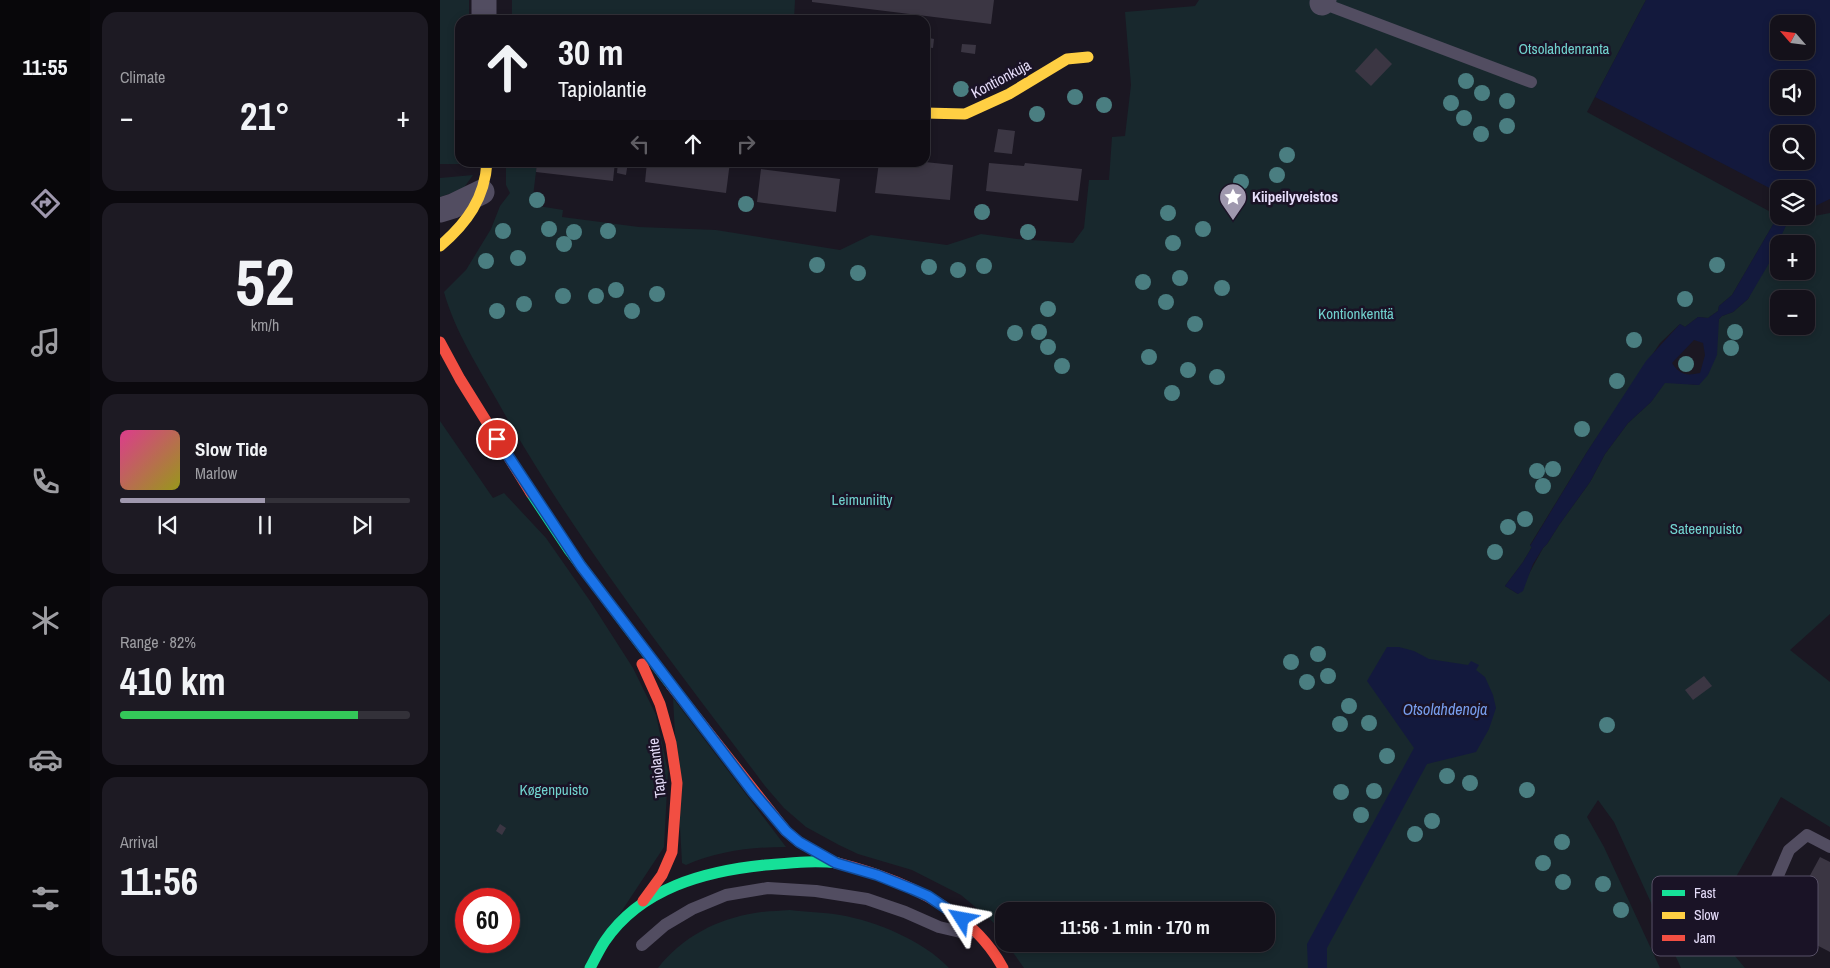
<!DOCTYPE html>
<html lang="en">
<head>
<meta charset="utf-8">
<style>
  body { margin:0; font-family:"Archivo Narrow",sans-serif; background:#1d1a23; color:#f1f3f6; height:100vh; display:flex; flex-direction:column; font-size:19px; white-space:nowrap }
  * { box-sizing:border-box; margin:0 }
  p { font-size:16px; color:#9d9da2 }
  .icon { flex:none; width:28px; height:28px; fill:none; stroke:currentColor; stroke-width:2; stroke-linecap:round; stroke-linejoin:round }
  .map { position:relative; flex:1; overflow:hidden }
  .details { display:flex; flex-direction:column; gap:12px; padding:12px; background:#0b090e; width:350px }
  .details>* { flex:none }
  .hud { position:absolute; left:15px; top:15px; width:475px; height:152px; border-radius:15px; box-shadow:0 2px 8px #0003,0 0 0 1px #333139; background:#14111a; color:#f1f3f6; overflow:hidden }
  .needle { width:32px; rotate:298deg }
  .fabs { position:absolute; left:1330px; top:15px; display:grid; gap:10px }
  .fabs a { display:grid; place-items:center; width:45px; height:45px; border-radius:10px; background:#14111a; box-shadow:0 2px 8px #0003,0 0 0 1px #333139; font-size:25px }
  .speed { position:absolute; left:15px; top:888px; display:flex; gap:10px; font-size:25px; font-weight:700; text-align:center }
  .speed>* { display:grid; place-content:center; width:65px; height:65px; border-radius:50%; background:#14111a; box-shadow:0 2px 8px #0003,0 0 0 1px #333139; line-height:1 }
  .speed .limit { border:8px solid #d22; background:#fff; color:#111 }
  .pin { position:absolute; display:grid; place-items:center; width:42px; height:42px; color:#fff; margin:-21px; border:2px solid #fff; border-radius:50%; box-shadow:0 1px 5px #0007 }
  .me { position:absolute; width:55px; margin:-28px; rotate:304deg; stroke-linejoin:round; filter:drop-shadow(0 0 4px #0008) }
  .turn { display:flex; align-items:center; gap:18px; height:105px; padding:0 20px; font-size:22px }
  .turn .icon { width:65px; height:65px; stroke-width:2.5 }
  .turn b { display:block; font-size:35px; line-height:42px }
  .lanes { display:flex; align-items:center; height:48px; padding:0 20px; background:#0003; justify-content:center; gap:25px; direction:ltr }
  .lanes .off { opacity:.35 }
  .big { font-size:38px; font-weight:700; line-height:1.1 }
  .details .tile { flex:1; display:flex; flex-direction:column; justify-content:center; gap:8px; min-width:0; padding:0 18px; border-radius:15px; background:#1d1a23 }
  .details .dial { align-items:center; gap:0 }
  .dial b { font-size:65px; line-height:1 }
  .song { display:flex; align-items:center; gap:15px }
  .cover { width:60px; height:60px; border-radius:8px; background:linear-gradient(135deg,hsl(330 70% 55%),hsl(60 70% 35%)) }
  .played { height:5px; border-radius:2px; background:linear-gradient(90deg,#9f98ae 50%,#333139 50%) }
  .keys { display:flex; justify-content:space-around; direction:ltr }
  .heat { display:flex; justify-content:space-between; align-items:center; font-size:28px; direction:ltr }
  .charge { height:8px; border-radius:4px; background:linear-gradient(90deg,#34c759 82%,#333139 0) }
  .trip { position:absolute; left:555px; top:902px; width:280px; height:50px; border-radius:15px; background:#14111a; box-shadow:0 2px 8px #0003,0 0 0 1px #333139; font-weight:700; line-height:50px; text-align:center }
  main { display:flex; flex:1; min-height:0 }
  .menu { display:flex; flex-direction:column; width:90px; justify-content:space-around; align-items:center; background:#08070a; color:#9d9da2 }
  .menu .icon { width:35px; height:35px }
  .menu .current { color:#9f98ae }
  .menu b { font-size:22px; color:#f1f3f6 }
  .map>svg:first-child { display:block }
  .green { fill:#18282d; fill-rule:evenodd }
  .water { fill:#13193d; fill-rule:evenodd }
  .building { fill:#3b3643 }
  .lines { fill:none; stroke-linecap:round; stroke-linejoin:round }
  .lane { stroke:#524d61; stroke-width:12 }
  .street { stroke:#524d61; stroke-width:25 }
  .fast { stroke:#16e098; stroke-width:11 }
  .slow { stroke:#ffcf43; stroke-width:11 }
  .jam { stroke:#f24e42; stroke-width:11 }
  .tree { fill:#4a7e81 }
  .route-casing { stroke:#114b97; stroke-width:12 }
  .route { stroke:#1a73e8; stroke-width:9 }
  .labels { text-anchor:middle; stroke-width:5; stroke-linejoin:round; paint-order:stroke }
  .park-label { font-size:15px; fill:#71d2ce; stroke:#1a1326 }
  .street-label { font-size:15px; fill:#e6ddfa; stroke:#1a1326 }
  .poi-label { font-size:15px; font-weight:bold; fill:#e6ddfa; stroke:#1a1326; text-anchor:start }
  .water-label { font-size:16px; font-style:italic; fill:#789eed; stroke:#1a1326 }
  .key { fill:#1a1326; stroke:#575066; stroke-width:1 }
  .key-label { font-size:14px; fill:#e6ddfa }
</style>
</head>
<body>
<main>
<nav class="menu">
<b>11:55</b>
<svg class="icon current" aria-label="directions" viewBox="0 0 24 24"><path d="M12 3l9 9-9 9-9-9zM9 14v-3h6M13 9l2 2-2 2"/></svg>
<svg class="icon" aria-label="music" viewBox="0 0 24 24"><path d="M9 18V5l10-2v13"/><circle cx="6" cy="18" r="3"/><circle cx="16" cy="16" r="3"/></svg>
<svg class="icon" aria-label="phone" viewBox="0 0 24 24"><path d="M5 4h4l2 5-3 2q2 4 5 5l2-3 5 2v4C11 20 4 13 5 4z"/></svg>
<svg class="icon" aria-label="climate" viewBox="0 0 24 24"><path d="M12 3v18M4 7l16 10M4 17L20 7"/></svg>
<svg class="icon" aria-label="car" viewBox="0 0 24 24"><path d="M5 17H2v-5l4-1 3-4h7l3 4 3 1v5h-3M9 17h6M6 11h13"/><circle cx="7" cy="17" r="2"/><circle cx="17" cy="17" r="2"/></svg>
<svg class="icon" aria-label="filters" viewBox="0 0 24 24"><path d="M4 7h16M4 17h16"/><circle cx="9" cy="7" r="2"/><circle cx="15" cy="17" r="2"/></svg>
</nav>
<section class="details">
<div class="tile"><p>Climate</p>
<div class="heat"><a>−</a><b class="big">21°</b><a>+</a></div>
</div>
<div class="tile dial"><b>52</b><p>km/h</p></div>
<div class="tile">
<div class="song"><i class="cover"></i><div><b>Slow Tide</b><p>Marlow</p></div></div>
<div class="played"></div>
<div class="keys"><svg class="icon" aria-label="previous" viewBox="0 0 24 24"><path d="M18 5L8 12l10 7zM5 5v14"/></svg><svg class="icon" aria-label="pause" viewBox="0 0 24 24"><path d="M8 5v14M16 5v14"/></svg><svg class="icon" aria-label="next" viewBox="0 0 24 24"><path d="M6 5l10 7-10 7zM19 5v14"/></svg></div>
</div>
<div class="tile"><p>Range · 82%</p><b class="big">410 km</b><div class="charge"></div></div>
<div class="tile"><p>Arrival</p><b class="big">11:56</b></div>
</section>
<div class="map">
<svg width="1390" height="968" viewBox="0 0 1390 968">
  <rect width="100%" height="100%" fill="#1b1722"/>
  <g class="green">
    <polygon points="0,0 29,0 29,20 20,20 20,162 28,164 0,164"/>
    <polygon points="72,0 355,0 354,20 72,20"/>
    <path d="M759,0H1206L1147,112L1338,216L1292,295L1279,306L1278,311L1268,318L1258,317L1245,327L1240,324L1220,343L1147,452L1090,545L1092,547L1083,562L1065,586L1078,594L1103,548L1107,544L1119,525L1150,482L1165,454L1188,423L1211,402L1225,382L1259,385L1279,319L1282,316L1293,312L1308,299L1348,221L1390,213V614L1350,650L1390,682V827L1341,797L1269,925L1305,968H1241L1174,822L1158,800L1147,817L1164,847L1220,968H584L567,944H826V911H564V939L553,922L521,895L472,870L418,854L399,845L366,827L344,808L325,786C232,662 135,540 59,404C39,368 15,332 4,292L26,270L51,229L60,206L70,193L66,185V163H97L92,205L123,210L122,217L199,227L276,230L400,250L431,235L507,245L541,234L577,239L633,243L644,228L649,180H669L672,137L685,136L691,85L685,12L755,6ZM1339,244H1366V271H1339ZM1339,299H1366V326H1339Z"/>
    <polygon points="33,175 23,189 0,197 0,178"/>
    <path d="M0,421L53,498L64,493L106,538L150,601L193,668L216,715L228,771L224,847L144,968H0ZM26,899H69V941H26Z"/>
    <path d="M233,698L346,847C312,847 278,851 246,865L242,863Z"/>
    <path d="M350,910C366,912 383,912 400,915C436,921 484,941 509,968H218C242,937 277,919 315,913C326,911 338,911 350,910Z"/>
  </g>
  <g class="water">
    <path d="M1206,0H1390V199L1369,209L1366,208V189H1339V193L1155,97ZM1339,24H1366V51H1339ZM1339,79H1366V106H1339ZM1339,134H1366V161H1339Z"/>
    <path d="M1338,216L1348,221L1338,243V248L1308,299L1293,312L1282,316L1279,319L1277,355L1268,375L1259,385L1225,383L1211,402L1188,423L1165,454L1150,482L1119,525L1107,544L1103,548L1093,564L1083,591L1078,594L1065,586L1083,562L1092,547L1090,546L1147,452L1206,361L1240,324L1245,327L1258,317L1268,318L1278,311L1279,306L1292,295ZM1254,340L1263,343L1265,355L1260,373C1246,376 1240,375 1232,363Z"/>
    <polygon points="947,647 959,647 974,651 989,659 1028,665 1031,661 1039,665 1036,670 1045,677 1053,695 1056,708 1049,729 1036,752 987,764 887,948 887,968 868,968 867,944 974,748 927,681"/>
  </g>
  <g class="building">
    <polygon points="372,0 554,0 551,24 372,2"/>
    <polygon points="485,37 494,39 493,48 485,47"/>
    <polygon points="522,44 536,45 535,54 521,52"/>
    <polygon points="936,48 952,64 931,86 915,71"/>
    <polygon points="558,129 575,131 572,154 554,152"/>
    <polygon points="97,162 175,162 173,181 96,172"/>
    <polygon points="178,162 188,162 186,175 177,173"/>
    <polygon points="207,162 290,162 286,193 205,182"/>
    <polygon points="439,162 485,162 513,165 510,200 435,193"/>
    <polygon points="549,163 584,166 585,163 642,169 638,201 546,191"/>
    <polygon points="321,169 400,179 396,212 317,202"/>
    <polygon points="1264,676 1272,686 1253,700 1245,690"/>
    <polygon points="60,824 66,828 62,835 56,831"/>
    <polygon points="1380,857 1390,862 1390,952 1342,927"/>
  </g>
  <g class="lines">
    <g class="lane">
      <polyline points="882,3 1091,82"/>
      <polyline points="1336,880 1349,850 1367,835 1390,847"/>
      <polyline points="202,945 225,925 252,909 286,895 328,888 376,891 427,899 465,912 499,927 529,934"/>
    </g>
    <g class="street">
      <polyline points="882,3 884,0"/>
      <polyline points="44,20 44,0"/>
      <polyline points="0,210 13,206 42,192"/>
    </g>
    <g class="fast">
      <polyline points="91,493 129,550 231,685"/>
      <path d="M150,968C155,959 159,950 165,941C201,888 265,871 325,865C349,863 374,860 398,863"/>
    </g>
    <g class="slow">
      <polyline points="485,113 525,114 569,94 627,59 648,57"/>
      <path d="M0,246C27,223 45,198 47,162"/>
    </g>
    <g class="jam">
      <polyline points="0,342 20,379 91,493"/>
      <polyline points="202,664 220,704 231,743 237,783 232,852 222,875 203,901"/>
      <polyline points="231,685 346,831 359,842 396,863"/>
      <path d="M398,863C461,879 531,908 563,968"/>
    </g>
  </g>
  <g class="tree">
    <circle cx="1026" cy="81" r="8"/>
    <circle cx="521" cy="89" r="8"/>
    <circle cx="1042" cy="93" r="8"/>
    <circle cx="635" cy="97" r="8"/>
    <circle cx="1067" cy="101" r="8"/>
    <circle cx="1011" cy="103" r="8"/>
    <circle cx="664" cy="105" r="8"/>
    <circle cx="597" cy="114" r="8"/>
    <circle cx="1024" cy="118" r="8"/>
    <circle cx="1067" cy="126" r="8"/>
    <circle cx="1041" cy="134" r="8"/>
    <circle cx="847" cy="155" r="8"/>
    <circle cx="837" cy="175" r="8"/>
    <circle cx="801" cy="182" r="8"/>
    <circle cx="97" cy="200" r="8"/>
    <circle cx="797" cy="200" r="8"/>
    <circle cx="306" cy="204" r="8"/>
    <circle cx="542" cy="212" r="8"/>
    <circle cx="728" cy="213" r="8"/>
    <circle cx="109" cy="229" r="8"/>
    <circle cx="763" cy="229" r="8"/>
    <circle cx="63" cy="231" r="8"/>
    <circle cx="168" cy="231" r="8"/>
    <circle cx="134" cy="232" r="8"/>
    <circle cx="588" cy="232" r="8"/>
    <circle cx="733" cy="243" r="8"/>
    <circle cx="124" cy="244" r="8"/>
    <circle cx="78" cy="258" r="8"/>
    <circle cx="46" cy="261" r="8"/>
    <circle cx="377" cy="265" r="8"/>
    <circle cx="1277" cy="265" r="8"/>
    <circle cx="544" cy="266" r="8"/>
    <circle cx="489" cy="267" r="8"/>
    <circle cx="518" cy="270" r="8"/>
    <circle cx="418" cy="273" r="8"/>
    <circle cx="740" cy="278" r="8"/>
    <circle cx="703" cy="282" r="8"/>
    <circle cx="782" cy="288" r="8"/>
    <circle cx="176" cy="290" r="8"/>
    <circle cx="217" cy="294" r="8"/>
    <circle cx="123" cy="296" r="8"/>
    <circle cx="156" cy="296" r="8"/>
    <circle cx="1245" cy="299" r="8"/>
    <circle cx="726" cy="302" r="8"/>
    <circle cx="84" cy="304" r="8"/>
    <circle cx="608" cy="309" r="8"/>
    <circle cx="57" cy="311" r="8"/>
    <circle cx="192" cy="311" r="8"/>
    <circle cx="755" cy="324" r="8"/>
    <circle cx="599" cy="332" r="8"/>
    <circle cx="1295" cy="332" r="8"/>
    <circle cx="575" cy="333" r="8"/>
    <circle cx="1194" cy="340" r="8"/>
    <circle cx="608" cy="347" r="8"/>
    <circle cx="1291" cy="348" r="8"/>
    <circle cx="709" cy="357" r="8"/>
    <circle cx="1246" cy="364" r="8"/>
    <circle cx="622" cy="366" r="8"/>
    <circle cx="748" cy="370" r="8"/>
    <circle cx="777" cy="377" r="8"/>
    <circle cx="1177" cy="381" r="8"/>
    <circle cx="732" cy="393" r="8"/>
    <circle cx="1142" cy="429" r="8"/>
    <circle cx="1113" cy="469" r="8"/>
    <circle cx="1097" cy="471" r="8"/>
    <circle cx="1103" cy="486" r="8"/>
    <circle cx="1085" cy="519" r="8"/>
    <circle cx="1068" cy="527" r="8"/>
    <circle cx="1055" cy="552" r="8"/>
    <circle cx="878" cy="654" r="8"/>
    <circle cx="851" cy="662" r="8"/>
    <circle cx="888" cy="676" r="8"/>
    <circle cx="867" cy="682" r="8"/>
    <circle cx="909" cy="706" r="8"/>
    <circle cx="929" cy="723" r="8"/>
    <circle cx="900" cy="724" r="8"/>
    <circle cx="1167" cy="725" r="8"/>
    <circle cx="947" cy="756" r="8"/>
    <circle cx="1007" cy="776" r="8"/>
    <circle cx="1030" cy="783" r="8"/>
    <circle cx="1087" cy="790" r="8"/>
    <circle cx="934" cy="791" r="8"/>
    <circle cx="901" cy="792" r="8"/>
    <circle cx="921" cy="815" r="8"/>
    <circle cx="992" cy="821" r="8"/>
    <circle cx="975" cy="834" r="8"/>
    <circle cx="1122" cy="842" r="8"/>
    <circle cx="1103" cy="863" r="8"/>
    <circle cx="1123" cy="882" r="8"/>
    <circle cx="1163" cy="884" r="8"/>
    <circle cx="1181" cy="910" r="8"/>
  </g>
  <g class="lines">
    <g class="route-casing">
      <polyline id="route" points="57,439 141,566 313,792 346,831 359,842 396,863 437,875 472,889 488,896 522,919"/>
    </g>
    <use href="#route" class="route"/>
  </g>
  <defs>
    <g id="sight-pin" transform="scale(1.4375)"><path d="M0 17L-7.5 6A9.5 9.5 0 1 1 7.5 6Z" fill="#9f98ae" stroke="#1a1326"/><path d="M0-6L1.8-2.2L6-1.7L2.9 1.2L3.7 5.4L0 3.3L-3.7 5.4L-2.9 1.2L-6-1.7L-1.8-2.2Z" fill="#fff"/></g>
  </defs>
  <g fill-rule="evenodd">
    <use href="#sight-pin" x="793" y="197"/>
  </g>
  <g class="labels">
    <g class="park-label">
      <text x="1124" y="54">Otsolahdenranta</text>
      <text x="916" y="319">Kontionkenttä</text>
      <text x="422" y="505">Leimuniitty</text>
      <text x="1266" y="534">Sateenpuisto</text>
      <text x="114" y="795">Køgenpuisto</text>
    </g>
    <g class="street-label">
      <text transform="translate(561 79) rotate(-28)" y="5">Kontionkuja</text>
      <text transform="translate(217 768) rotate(-97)" y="5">Tapiolantie</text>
    </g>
    <g class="poi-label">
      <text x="812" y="202">Kiipeilyveistos</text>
    </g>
    <g class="water-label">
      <text x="1005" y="715">Otsolahdenoja</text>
    </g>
  </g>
  <rect x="1212" y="876" width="166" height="80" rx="8" class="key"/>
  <rect x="1222" y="890" width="23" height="6" fill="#16e098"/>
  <rect x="1222" y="912" width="23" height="7" fill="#ffcf43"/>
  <rect x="1222" y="935" width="23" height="6" fill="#f24e42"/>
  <g class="key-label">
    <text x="1254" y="898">Fast</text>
    <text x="1254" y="920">Slow</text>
    <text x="1254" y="943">Jam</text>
  </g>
</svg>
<div class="fabs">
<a><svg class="needle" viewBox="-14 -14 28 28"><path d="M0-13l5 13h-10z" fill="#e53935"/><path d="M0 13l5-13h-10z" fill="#9d9da2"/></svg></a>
<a><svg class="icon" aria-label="sound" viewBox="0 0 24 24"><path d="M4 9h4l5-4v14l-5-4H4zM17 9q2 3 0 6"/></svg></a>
<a><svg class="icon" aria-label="search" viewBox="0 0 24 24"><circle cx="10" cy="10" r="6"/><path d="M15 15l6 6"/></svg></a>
<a><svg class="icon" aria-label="layers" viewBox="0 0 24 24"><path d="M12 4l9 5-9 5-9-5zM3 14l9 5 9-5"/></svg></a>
<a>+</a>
<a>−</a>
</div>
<div class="speed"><div class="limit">60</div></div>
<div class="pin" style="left:57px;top:439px;background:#d93025"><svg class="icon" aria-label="arrive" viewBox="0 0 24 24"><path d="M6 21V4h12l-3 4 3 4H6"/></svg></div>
<svg class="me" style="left:522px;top:919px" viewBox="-20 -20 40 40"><path d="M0-17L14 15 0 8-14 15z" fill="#1a73e8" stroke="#fff" stroke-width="4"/></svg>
<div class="trip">11:56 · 1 min · 170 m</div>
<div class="hud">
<div class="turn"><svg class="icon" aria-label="ahead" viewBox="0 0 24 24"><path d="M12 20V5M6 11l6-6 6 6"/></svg><div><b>30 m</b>Tapiolantie</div></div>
<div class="lanes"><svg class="icon off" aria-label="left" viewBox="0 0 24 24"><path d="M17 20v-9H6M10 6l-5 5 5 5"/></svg><svg class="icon" aria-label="ahead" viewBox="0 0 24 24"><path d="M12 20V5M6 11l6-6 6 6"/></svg><svg class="icon off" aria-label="right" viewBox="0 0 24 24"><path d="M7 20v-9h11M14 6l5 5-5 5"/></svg></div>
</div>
</div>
</main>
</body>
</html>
